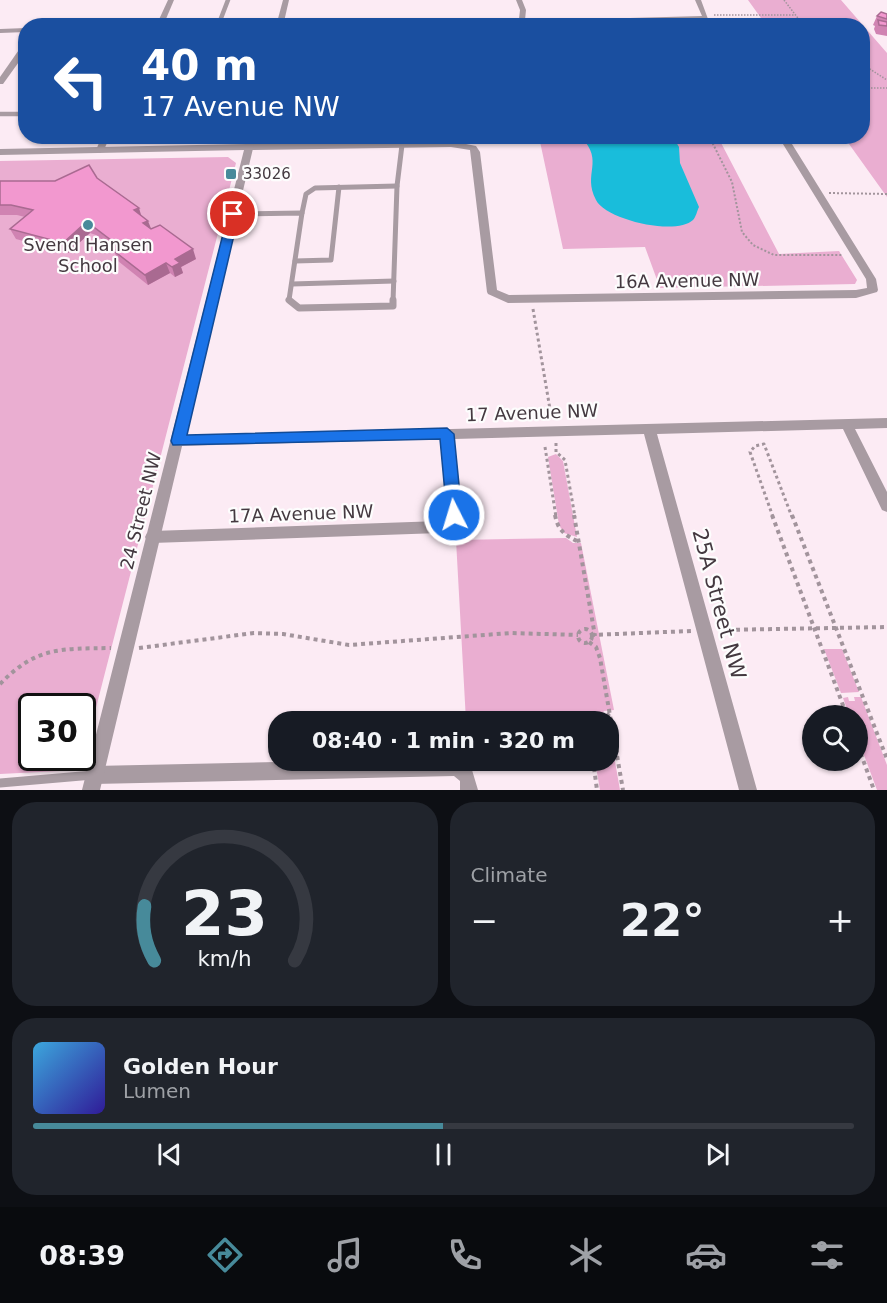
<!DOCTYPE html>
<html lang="en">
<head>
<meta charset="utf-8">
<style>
  body { margin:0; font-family:"DejaVu Sans",sans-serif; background:#20242c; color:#f1f3f6; height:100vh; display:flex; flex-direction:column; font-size:22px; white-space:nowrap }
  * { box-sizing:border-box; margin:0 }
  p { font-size:20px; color:#9ea1a6 }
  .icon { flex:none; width:33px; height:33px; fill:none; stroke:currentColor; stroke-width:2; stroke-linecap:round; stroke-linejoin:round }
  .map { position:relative; height:790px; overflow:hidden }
  .sheet { display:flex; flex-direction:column; gap:12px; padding:12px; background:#0d0f14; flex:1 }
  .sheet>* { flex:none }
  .top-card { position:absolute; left:18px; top:18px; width:852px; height:126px; border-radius:24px; box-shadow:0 2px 4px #0004; background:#1a4fa0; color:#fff; overflow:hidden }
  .controls { position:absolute; left:802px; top:705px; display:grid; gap:12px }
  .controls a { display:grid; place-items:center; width:66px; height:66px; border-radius:50%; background:#171b24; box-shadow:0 2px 4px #0004; font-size:30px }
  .speed { position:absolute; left:18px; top:693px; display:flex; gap:12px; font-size:30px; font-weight:700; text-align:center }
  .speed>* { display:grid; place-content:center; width:78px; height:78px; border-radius:50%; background:#171b24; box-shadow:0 2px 4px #0004; line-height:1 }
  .speed .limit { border:3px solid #111; border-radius:9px; background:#fff; color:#111 }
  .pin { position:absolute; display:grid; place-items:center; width:51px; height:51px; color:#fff; margin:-26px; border:3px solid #fff; border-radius:50%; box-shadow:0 2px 6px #0007 }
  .me { position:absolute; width:66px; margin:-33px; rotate:355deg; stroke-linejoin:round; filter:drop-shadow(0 0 4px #0008) }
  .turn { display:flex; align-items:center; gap:21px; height:126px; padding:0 24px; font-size:27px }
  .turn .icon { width:78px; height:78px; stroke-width:2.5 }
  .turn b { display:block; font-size:42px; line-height:51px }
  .big { font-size:45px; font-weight:700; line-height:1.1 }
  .sheet .widget { flex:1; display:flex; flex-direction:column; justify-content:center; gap:9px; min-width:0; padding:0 21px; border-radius:24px; background:#20242c }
  .sheet .dial { align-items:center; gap:0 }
  .dial svg { height:156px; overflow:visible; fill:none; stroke:#363941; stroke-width:7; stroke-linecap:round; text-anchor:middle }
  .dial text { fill:#f1f3f6; stroke:none }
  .song { display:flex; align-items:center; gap:18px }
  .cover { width:72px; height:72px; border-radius:9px; background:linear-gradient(135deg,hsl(200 70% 55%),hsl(250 70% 35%)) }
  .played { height:6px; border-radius:3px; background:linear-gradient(90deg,#478a9a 50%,#363941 50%) }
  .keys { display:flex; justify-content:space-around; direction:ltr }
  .heat { display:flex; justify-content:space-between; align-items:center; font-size:33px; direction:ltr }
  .sheet .tiles { flex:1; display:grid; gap:12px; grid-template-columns:1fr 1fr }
  .widget:last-child { grid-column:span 2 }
  .trip { position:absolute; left:268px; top:711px; width:351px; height:60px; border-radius:24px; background:#171b24; box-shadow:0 2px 4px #0004; font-weight:700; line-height:60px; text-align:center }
  .menu { display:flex; height:96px; justify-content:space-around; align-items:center; background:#090b0e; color:#9ea1a6 }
  .menu .icon { width:42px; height:42px }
  .menu .current { color:#478a9a }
  .menu b { font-size:27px; color:#f1f3f6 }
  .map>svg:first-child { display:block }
  .green { fill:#eaaed1; fill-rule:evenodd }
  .water { fill:#19bddb }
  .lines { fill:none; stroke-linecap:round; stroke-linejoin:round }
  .path-far3 { stroke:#a2949c; stroke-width:1.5; stroke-dasharray:1.5 1.5; stroke-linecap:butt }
  .path-far2 { stroke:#a2949c; stroke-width:2; stroke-dasharray:2 2; stroke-linecap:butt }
  .path-far1 { stroke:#a2949c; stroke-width:3; stroke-dasharray:3 3; stroke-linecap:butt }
  .path { stroke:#a2949c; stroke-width:4; stroke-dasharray:4 4; stroke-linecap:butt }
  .service-far3 { stroke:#a89ba2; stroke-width:4.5 }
  .service-far2 { stroke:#a89ba2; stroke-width:5 }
  .service-far1 { stroke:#a89ba2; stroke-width:7 }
  .service { stroke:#a89ba2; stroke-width:9 }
  .minor { fill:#a89ba2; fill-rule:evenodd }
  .tertiary { fill:#a89ba2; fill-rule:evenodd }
  .wall { fill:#d083b2 }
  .shaded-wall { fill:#a96a91 }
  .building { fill:#f298cf; stroke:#a96a91; stroke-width:1.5 }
  .route { fill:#1a73e8; stroke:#114b97; stroke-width:1.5 }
  .poi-dot { fill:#478a9a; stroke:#fdfdfd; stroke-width:2 }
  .labels { text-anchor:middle; stroke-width:4.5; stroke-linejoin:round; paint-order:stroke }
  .far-poi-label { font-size:15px; fill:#443940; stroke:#fdfdfd; text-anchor:start }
  .poi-label { font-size:18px; fill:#443940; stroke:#fdfdfd }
  .street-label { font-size:18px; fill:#443940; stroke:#fdfdfd }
  .near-street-label { font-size:21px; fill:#443940; stroke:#fdfdfd }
</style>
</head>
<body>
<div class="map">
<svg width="887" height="790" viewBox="0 0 887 790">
  <rect width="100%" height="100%" fill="#fcebf4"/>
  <g class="green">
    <polygon points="748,0 841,0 887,53 887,197 844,137 862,136 862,26 766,25"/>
    <polygon points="539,137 718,137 779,254 839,251 857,280 855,284 660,288 645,247 563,249"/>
    <path d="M228,157L236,163L80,770L0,774V161ZM32,706H82V758H32Z"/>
    <polygon points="556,454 563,461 577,537 564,533 559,525 548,457"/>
    <polygon points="566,538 573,543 581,543 614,710 604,711 597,721 466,721 456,540"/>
    <polygon points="824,649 842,649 859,692 841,693"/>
    <polygon points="848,697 849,701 855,701 854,697 861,697 887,765 887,790 877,790 858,739 858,716 849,715 843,698"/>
    <polygon points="609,727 620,790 600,790 595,761 609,760"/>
  </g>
  <path class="water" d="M581,137H673L679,147L680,163L699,207C697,211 696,217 693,220C676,236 606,220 596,200C582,173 605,162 581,137Z"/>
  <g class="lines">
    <g class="path-far3">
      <polyline points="784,0 804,26"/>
      <polyline points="714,15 794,15"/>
      <polyline points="862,64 887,80"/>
      <polyline points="862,88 887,88"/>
    </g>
    <g class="path-far2">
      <polyline points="709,136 732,182 742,232 753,245 774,255 843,255"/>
      <polyline points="829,193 887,194"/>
    </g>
    <g class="path-far1">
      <polyline points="533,309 552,421"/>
      <polyline points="556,443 556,452 565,460 575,517"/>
      <polyline points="545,447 556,517"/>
      <polyline points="773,517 750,452 755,446 764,444 792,517"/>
    </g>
    <g class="path">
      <path d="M555,515C558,531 565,535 579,542"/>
      <polyline points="574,515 595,636"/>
      <polyline points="772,515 847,716"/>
      <polyline points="792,515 887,759"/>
      <circle cx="585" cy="636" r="7"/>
      <polyline points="720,630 887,627"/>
      <polyline points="591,635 691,631"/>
      <polyline points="589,642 596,647 600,658 623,790"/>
      <polyline points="139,648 254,633 283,634 349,645 511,633 578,635"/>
      <path d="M0,684C37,646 61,649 111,648"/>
      <polyline points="601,722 610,713"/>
      <polyline points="858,746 874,790"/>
      <polyline points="593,760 597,790"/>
    </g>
    <g class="service-far3">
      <polyline points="218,26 228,0"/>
      <polyline points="0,114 26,114"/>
    </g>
    <g class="service-far2">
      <polyline points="302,213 306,194 315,188 397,186"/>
      <polyline points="233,214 302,213 289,300 291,302"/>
      <polyline points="295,261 331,260 339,187"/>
      <polyline points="292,284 394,281"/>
      <polyline points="393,302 397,186 402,145"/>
    </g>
    <polyline class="service-far1" points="289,300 299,308 393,306 393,300"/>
    <polyline class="service" points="0,783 93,775"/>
    <g class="minor">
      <polygon points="168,0 174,0 163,26 156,26"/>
      <polygon points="516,0 522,0 526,10 525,20 512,25 329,26 332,24 512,21 519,19 520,10"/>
      <polygon points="695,0 701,0 708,19 630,22 628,26 622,26 623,20 630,18 702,16"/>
      <polygon points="26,28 26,32 0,33 0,29"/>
      <polygon points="23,44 26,44 26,52 3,84 0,84 0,77"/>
      <polygon points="102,136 110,136 104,150 100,153 96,150"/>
      <polygon points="778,136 787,136 876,279 878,290 877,292 856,298 508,303 488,294 487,292 470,150 451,147 249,150 245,147 249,144 451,141 476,146 480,152 497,290 509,295 856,290 867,288 866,279"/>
      <polygon points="887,418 887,428 855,429 887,492 887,512 882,510 843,429 657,434 757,790 739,790 644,434 454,439 461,515 455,528 440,533 152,543 147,541 145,537 147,533 152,531 440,521 445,519 447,515 441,439 178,446 174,445 172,441 174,437 178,436"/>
      <polygon points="363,760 461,760 472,770 478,790 460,790 460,781 454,776 94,784 88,781 85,775 88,769 94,766"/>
    </g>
    <g class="tertiary">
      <polygon points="283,0 289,0 283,26 276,26"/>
      <polygon points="248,136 256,136 100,790 82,790 244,150 0,155 0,149 246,144"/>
    </g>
  </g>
  <g class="wall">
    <polygon points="887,14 887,36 876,34 874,29 875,26 873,25 877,16"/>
    <polygon points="97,178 141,216 151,229 196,259 181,267 183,273 175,277 170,273 148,285 118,261 114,251 115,250 96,235 90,233 68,253 16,239 10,229 25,217 17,215 0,215 0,181 55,181"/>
  </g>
  <g class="shaded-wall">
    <polygon points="139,208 142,218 134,210"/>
    <polygon points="148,221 152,231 143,223"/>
    <polygon points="85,223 90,233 68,253 63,243"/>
    <polygon points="193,249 196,259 181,267 183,273 175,277 172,267 175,259"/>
    <polygon points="166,263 170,273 148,285 145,275"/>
  </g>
  <g class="building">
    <polygon points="881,12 887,14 887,19 877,16"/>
    <polygon points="878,20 887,22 887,26 879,25"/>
    <polygon points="400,21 401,26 391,26 390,22"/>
    <polygon points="89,165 97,178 139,208 134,210 148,221 143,223 151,229 160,225 193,249 175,259 180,263 172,267 166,263 145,275 114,251 120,247 91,225 85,223 63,243 10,229 33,210 11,205 0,205 0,181 55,181"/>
  </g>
  <polygon class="route" points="233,211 239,214 187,435 447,428 454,434 462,515 460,519 449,519 447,515 440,439 173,445 171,441 228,214"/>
  <g class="poi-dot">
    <rect x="225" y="168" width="12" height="12" rx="3"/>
    <circle cx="88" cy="225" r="6"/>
  </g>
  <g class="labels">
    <g class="far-poi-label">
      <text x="243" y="179">33026</text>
    </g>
    <g class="poi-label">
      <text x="88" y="251">Svend Hansen<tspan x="88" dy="21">School</tspan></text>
    </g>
    <g class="street-label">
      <text transform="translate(687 281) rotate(-1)" y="6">16A Avenue NW</text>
      <text transform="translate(532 413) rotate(-2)" y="6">17 Avenue NW</text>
      <text transform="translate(141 511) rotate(-76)" y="6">24 Street NW</text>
      <text transform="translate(301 514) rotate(-2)" y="6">17A Avenue NW</text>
    </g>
    <g class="near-street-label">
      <text transform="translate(719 604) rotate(75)" y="7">25A Street NW</text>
    </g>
  </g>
</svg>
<div class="controls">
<a><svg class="icon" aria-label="search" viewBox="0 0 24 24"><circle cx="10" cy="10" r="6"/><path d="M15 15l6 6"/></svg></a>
</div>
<div class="speed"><div class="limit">30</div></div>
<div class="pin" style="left:233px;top:214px;background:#d93025"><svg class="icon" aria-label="arrive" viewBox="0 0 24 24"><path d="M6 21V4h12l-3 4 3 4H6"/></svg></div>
<svg class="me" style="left:454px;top:515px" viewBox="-20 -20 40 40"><circle r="17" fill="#1a73e8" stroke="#fff" stroke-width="3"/><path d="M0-11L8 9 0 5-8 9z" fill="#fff"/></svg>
<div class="trip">08:40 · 1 min · 320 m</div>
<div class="top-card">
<div class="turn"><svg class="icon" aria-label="left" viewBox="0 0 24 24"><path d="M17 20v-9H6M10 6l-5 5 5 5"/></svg><div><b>40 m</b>17 Avenue NW</div></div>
</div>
</div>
<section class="sheet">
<div class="tiles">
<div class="widget dial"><svg viewBox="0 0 100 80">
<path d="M14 69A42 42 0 1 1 86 69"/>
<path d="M14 69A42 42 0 0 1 9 41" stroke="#478a9a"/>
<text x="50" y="56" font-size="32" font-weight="700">23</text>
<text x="50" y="72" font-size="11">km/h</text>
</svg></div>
<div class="widget"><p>Climate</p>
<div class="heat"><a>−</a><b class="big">22°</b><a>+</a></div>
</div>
<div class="widget">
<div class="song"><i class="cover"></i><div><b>Golden Hour</b><p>Lumen</p></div></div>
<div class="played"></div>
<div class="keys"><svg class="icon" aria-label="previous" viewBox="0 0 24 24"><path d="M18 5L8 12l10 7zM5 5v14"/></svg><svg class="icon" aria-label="pause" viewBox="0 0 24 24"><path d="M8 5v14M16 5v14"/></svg><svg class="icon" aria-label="next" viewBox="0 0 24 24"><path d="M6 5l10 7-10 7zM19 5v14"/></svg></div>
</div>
</div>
</section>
<nav class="menu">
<b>08:39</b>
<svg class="icon current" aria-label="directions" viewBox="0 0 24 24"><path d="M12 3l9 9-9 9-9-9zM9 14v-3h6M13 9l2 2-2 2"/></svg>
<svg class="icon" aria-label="music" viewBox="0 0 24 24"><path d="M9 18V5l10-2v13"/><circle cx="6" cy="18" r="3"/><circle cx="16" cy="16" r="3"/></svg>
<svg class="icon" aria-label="phone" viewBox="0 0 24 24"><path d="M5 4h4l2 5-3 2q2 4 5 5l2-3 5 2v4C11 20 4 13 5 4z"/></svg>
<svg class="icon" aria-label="climate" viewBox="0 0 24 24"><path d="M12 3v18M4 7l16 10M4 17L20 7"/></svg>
<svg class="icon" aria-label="car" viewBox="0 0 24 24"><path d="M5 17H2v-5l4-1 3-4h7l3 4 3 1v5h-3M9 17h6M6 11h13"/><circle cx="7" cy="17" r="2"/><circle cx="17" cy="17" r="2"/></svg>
<svg class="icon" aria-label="filters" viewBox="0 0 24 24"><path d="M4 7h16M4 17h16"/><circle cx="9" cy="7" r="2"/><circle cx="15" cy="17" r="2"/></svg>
</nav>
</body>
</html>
